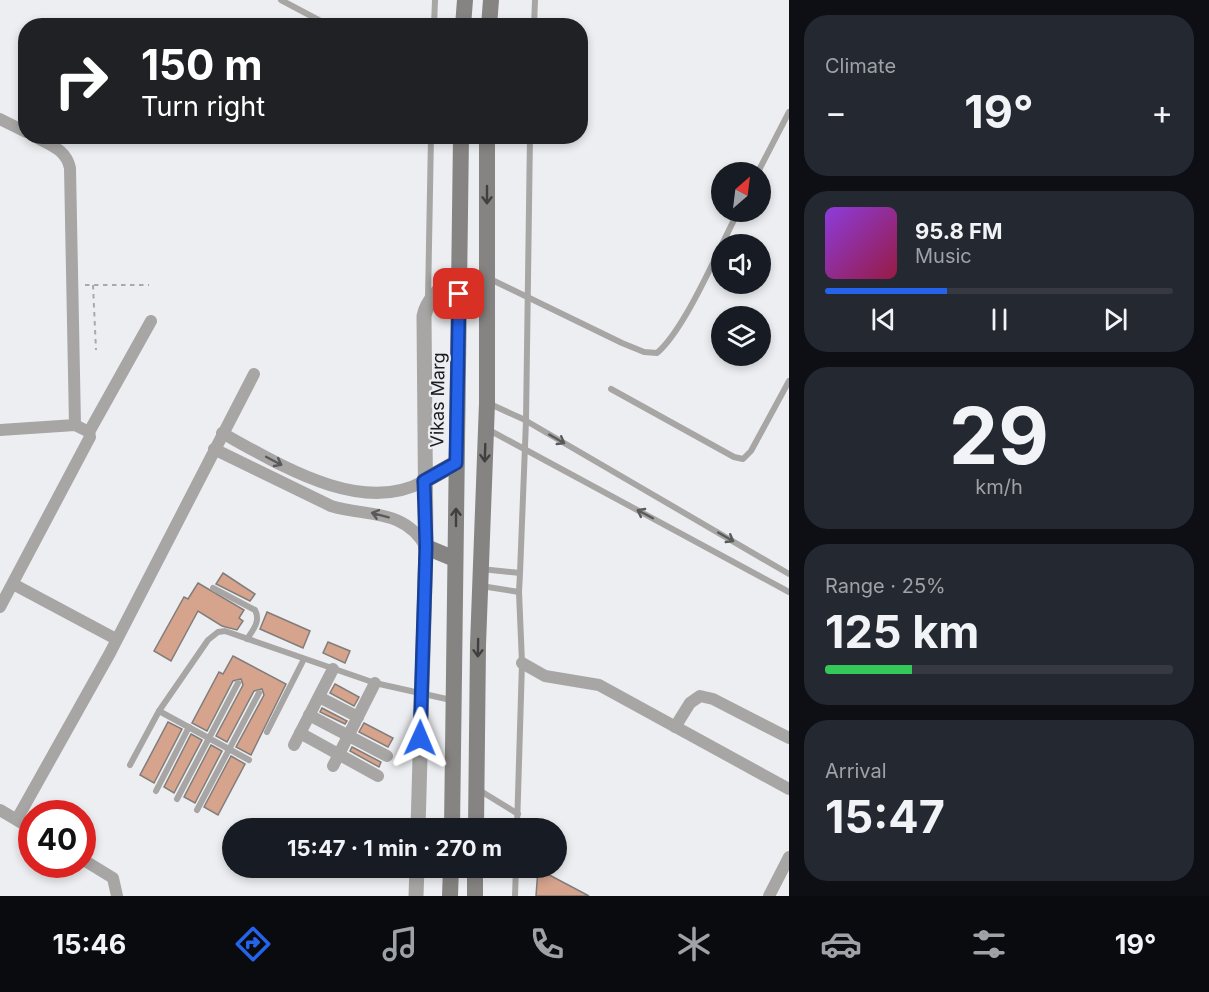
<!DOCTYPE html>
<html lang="en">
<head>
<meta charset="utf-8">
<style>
  body { margin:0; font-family:Inter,sans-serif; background:#242831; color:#f1f3f6; height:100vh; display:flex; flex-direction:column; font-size:22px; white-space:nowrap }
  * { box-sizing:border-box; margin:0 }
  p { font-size:20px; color:#9ea1a6 }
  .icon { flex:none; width:33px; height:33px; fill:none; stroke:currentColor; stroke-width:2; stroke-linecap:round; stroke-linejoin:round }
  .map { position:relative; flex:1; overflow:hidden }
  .panel { display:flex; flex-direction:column; gap:15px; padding:15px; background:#0d0f14; width:420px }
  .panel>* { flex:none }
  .banner { position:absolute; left:18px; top:18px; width:570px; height:126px; border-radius:24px; box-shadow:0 3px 9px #0003; background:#202124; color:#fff; overflow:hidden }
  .needle { width:39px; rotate:28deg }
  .fabs { position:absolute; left:711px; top:162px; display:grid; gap:12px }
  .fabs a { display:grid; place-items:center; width:60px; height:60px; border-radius:50%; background:#171b24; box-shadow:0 3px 9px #0003; font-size:30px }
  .speed { position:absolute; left:18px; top:800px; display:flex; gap:12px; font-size:30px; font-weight:700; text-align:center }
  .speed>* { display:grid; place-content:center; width:78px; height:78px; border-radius:50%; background:#171b24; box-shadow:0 3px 9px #0003; line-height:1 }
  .speed .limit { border:9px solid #d22; background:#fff; color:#111 }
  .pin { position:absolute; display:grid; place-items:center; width:51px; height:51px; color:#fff; margin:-26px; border-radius:12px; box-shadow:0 3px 9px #0006 }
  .me { position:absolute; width:66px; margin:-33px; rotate:1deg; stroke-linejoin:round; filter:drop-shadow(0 0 4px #0008) }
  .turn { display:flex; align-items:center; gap:21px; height:126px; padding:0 24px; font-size:27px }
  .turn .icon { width:78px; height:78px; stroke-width:2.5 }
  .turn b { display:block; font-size:42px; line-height:51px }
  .big { font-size:45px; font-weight:700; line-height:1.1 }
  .panel .tile { flex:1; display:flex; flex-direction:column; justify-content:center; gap:9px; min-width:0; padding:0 21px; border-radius:24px; background:#242831 }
  .panel .dial { align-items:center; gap:0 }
  .dial b { font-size:78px; line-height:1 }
  .song { display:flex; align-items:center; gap:18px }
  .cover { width:72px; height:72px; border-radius:9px; background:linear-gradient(135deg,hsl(270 70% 55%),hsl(340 70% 35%)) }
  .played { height:6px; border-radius:3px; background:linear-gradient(90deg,#2563eb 35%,#363941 35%) }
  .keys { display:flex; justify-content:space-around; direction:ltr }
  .heat { display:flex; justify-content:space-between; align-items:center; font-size:33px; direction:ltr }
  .charge { height:9px; border-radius:4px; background:linear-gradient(90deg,#34c759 25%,#363941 0) }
  .trip { position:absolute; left:222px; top:818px; width:345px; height:60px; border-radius:30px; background:#171b24; box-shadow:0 3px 9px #0003; font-weight:700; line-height:60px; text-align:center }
  .tab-bar { display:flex; height:96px; justify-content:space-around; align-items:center; background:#090b0e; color:#9ea1a6 }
  .tab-bar .icon { width:42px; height:42px }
  .tab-bar .on { color:#2563eb }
  .tab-bar b { font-size:27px; color:#f1f3f6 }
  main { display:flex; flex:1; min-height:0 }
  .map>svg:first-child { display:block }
  .building { fill:#d6a38d; stroke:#807d7b; stroke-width:1.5 }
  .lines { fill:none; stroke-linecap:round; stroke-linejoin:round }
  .path { stroke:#a8a9ac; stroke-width:2; stroke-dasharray:4.5 4.5; stroke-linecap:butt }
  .service { stroke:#a7a6a5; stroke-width:6 }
  .minor { stroke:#a7a6a5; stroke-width:12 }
  .tertiary { stroke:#a7a6a5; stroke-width:15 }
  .secondary { stroke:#858482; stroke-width:16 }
  .oneway { stroke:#404040 }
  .oneway2 { stroke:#5a5a5a }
  .route-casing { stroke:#184099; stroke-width:15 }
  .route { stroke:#2563eb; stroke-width:10 }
  .labels { text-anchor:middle; stroke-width:4.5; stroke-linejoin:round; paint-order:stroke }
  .street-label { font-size:18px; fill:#1b1c1d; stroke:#eceef1 }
</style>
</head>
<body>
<main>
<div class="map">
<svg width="789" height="896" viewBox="0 0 789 896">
  <rect width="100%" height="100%" fill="#eceef1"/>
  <g class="building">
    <polygon points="223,573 255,594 250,601 216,584"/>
    <polygon points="198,583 244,610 239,618 243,621 237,630 222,626 198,611 171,661 154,651 184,597 188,599"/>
    <polygon points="267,612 310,631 303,648 260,629"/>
    <polygon points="328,642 350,651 345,663 323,653"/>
    <polygon points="233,656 286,684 251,755 236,747 264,695 262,689 254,691 227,742 216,736 243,685 241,679 233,681 207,731 192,723 219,672 223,674"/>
    <polygon points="335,684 359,697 354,706 330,693"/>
    <polygon points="322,708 347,721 345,724 320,712"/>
    <polygon points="168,722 182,729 154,783 140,775"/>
    <polygon points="364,723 393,738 388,747 359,732"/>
    <polygon points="191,734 202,740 174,793 164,787"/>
    <polygon points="211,745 222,751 195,803 184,797"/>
    <polygon points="352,747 381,762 379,767 350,751"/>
    <polygon points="231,756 245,764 218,815 204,807"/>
    <polygon points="538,869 589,896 536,896"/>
  </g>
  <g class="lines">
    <g class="path">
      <polyline points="85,285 149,285"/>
      <polyline points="93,285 96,350"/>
    </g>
    <g class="service">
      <polyline points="281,0 330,26"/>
      <polyline points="434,26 435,0"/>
      <polyline points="534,26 535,0"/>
      <polyline points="758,172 789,112"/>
      <path d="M488,278L622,343L644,352L657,353C686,328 719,248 738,212"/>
      <polyline points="428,300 431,136"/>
      <polyline points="611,389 734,457 743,459 751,451 789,381"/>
      <polyline points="490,404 523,419 789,574"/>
      <polyline points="489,430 789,592"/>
      <polyline points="481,569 520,573 526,421 530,136"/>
      <polyline points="481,586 519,592 522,663 517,828"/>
      <path d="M213,588L255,610C261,621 253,630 247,639"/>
      <polyline points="519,592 520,573"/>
      <polyline points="159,711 249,760"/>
      <polyline points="267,732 304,659"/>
      <polyline points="130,765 159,711 208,640 218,632 225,631 375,683 451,700"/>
      <polyline points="479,790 518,814"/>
      <polyline points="156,791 189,727"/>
      <polyline points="177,799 238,683"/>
      <polyline points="197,810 259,693"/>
      <polyline points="515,896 516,867"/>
    </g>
    <g class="minor">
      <polyline points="0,119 26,132"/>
      <path d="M34,136C50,145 66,149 70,168L75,425"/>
      <polyline points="0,430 75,425 89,432 90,437 0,607"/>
      <polyline points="89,432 151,321"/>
      <path d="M222,433C277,463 361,517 424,481"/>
      <path d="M214,449L331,506C367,517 404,508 426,547"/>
      <polyline points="13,584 116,639"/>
      <polyline points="522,663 545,676 599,685 789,789"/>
      <polyline points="319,697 358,717"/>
      <polyline points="309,715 387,756"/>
      <polyline points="675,727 690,703 700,696 713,699 789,738"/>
      <polyline points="300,733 378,776"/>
      <polyline points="294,745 333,669"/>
      <polyline points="333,766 375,683"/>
      <polyline points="0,810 32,829"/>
      <polyline points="17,819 110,653 254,374"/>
      <polyline points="82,859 113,878 117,896"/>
      <polyline points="769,896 789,857"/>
    </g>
    <g class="tertiary">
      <path d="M418,828L426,547L424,316C428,297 445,285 459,273"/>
      <polyline points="416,896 417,867"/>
    </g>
    <g class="secondary">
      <polyline points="463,26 465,0"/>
      <polyline points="489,26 491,0"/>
      <polyline points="424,481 456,463"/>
      <polyline points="426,547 455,559"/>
      <polyline points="452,828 461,136"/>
      <polyline points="476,828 478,645 487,403 487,136"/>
      <polyline points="450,896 451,867"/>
      <polyline points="475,896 475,867"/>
    </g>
  </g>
  <defs><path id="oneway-shaft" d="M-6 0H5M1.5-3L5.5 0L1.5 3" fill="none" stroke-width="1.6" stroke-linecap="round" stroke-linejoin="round" transform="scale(1.5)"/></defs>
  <g class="oneway">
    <use href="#oneway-shaft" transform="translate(487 195) rotate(90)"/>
    <use href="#oneway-shaft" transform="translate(485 453) rotate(92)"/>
    <use href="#oneway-shaft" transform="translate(456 517) rotate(-90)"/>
    <use href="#oneway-shaft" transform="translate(478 648) rotate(91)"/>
  </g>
  <g class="oneway2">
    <use href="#oneway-shaft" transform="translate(557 439) rotate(30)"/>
    <use href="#oneway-shaft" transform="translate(274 461) rotate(28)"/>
    <use href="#oneway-shaft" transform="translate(645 514) rotate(-152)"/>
    <use href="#oneway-shaft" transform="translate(380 515) rotate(-165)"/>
    <use href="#oneway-shaft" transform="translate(726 537) rotate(30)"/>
  </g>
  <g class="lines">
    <g class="route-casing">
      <polyline id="route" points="420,738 426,547 424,481 456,463 459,294"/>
    </g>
    <use href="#route" class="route"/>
  </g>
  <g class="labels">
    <g class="street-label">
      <text transform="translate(438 400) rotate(-89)" y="6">Vikas Marg</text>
    </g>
  </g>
</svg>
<div class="fabs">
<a><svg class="needle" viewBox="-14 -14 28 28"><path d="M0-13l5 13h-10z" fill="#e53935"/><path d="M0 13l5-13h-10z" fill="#9ea1a6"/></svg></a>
<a><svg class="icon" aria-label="sound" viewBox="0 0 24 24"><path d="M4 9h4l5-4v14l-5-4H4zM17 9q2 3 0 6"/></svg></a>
<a><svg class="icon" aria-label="layers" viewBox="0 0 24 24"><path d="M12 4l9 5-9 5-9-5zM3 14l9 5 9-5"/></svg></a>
</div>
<div class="speed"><div class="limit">40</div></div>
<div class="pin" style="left:459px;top:294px;background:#d93025"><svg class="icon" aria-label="arrive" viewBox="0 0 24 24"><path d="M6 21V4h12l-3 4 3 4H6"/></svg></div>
<svg class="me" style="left:420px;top:738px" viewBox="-20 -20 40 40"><path d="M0-17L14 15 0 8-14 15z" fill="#2563eb" stroke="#fff" stroke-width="4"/></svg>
<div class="trip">15:47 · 1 min · 270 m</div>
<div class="banner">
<div class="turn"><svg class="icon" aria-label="right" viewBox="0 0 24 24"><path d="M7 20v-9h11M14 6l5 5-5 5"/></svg><div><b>150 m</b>Turn right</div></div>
</div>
</div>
<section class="panel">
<div class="tile"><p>Climate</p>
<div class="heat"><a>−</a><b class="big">19°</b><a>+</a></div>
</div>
<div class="tile">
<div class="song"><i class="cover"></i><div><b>95.8 FM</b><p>Music</p></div></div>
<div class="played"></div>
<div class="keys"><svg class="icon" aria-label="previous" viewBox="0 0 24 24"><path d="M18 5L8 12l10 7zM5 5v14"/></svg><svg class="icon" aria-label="pause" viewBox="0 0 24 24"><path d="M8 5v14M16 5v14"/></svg><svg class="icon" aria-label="next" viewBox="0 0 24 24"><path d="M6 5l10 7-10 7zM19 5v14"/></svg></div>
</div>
<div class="tile dial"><b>29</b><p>km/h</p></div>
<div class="tile"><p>Range · 25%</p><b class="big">125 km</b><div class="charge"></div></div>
<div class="tile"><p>Arrival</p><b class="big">15:47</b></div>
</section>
</main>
<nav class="tab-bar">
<b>15:46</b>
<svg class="icon on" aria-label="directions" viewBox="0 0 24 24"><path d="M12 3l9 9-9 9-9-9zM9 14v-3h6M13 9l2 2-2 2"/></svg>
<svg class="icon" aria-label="music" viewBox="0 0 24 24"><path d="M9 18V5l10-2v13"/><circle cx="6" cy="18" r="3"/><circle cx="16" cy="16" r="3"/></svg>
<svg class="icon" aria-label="phone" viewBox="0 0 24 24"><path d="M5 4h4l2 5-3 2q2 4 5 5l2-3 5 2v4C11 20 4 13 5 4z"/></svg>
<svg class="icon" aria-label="climate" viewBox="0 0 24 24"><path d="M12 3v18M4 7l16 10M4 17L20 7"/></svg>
<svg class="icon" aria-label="car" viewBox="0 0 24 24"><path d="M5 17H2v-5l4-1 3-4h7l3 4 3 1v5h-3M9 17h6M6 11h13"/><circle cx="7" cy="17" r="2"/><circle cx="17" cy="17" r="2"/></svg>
<svg class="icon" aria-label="filters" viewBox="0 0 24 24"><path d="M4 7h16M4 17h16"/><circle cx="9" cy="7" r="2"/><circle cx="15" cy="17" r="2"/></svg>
<b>19°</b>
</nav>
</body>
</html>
